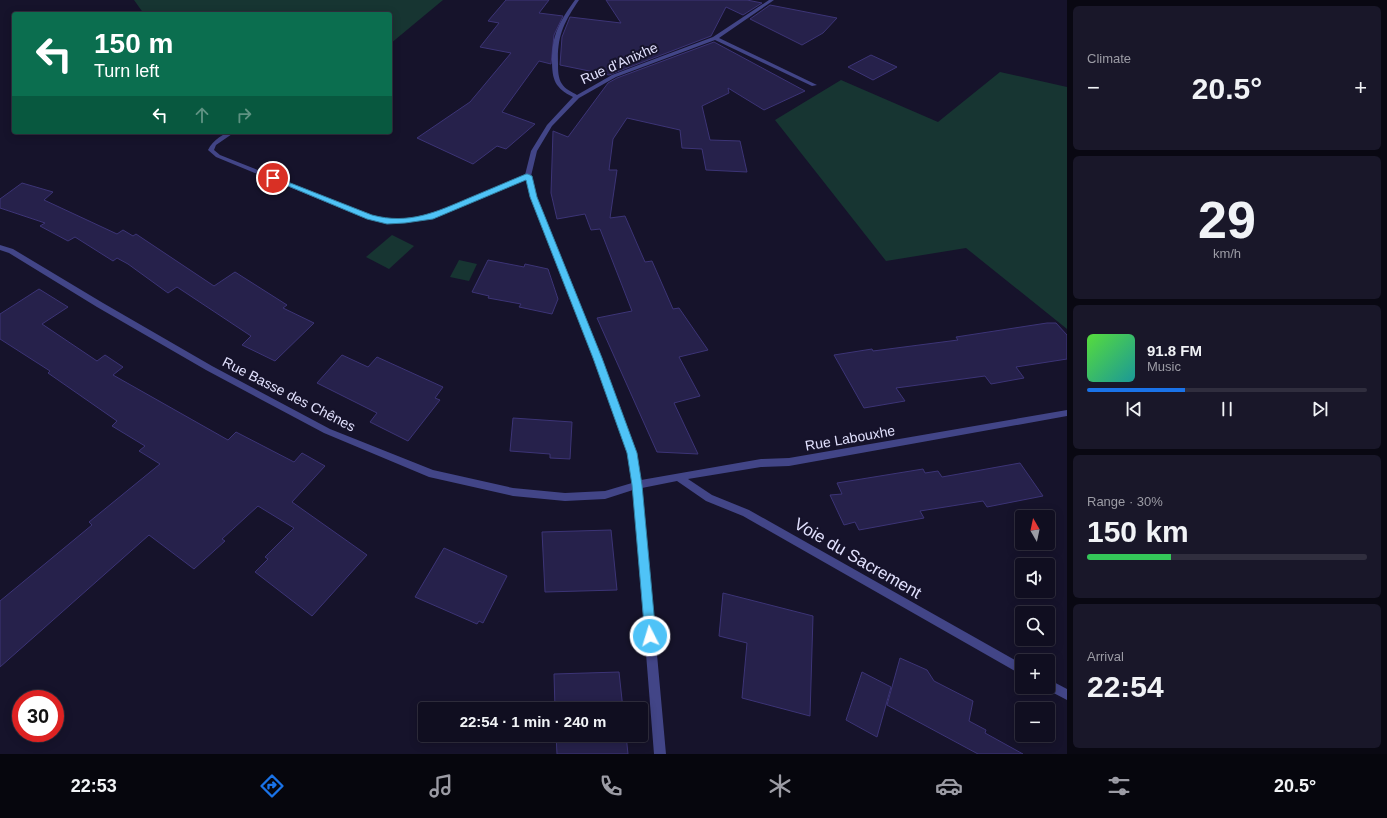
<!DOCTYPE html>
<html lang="en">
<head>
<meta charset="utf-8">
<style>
  body { margin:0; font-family:Helvetica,sans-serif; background:#191729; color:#f1f3f6; height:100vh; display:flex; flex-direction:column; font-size:15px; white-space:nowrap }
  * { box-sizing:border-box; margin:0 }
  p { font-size:13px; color:#9c9ca5 }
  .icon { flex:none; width:22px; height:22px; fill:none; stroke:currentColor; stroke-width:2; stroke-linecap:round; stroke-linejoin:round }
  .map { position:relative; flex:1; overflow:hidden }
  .side { display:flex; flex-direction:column; gap:6px; padding:6px; background:#090812; width:320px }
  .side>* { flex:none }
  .hud { position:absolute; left:12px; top:12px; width:380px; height:122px; border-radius:4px; box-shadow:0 2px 10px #0003,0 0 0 1px #302e3e; background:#0b6e4f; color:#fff; overflow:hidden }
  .needle { width:26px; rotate:351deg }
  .fabs { position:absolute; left:1015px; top:510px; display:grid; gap:8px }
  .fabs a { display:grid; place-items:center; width:40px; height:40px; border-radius:4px; background:#100e20; box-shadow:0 2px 10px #0003,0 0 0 1px #302e3e; font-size:20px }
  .speed { position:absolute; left:12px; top:690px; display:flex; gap:8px; font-size:20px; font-weight:700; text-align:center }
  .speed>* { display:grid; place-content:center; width:52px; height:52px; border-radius:50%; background:#100e20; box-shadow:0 2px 10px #0003,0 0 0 1px #302e3e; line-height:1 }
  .speed .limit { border:6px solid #d22; background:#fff; color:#111 }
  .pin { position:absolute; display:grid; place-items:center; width:34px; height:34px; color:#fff; margin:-17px; border:2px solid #fff; border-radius:50%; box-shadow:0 1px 4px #0007 }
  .me { position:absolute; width:44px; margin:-22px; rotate:355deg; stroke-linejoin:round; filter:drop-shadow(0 0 3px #0008) }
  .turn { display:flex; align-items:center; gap:14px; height:84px; padding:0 16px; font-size:18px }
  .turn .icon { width:52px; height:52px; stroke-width:2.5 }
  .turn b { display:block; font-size:28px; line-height:34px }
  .lanes { display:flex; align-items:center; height:38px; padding:0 16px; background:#0003; justify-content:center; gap:20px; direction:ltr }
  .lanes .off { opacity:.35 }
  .big { font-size:30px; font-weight:700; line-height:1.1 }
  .side .widget { flex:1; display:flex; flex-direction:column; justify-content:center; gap:6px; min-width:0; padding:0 14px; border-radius:6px; background:#191729 }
  .side .dial { align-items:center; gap:0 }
  .dial b { font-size:52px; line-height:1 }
  .song { display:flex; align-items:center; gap:12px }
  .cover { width:48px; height:48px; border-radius:6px; background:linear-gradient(135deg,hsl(110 70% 55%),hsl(180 70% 35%)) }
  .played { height:4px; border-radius:2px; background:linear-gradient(90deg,#1a73e8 35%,#302e3e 35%) }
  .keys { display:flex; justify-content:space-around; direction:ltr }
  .heat { display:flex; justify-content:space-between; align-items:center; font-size:22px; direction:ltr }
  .charge { height:6px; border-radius:3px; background:linear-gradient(90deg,#34c759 30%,#302e3e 0) }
  .trip { position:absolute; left:418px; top:702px; width:230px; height:40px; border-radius:4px; background:#100e20; box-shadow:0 2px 10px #0003,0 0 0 1px #302e3e; font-weight:700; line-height:40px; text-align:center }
  .tabs { display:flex; height:64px; justify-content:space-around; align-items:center; background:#06060d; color:#9c9ca5 }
  .tabs .icon { width:28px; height:28px }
  .tabs .current { color:#1a73e8 }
  .tabs b { font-size:18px; color:#f1f3f6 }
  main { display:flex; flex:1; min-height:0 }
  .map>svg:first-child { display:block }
  .green { fill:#173532 }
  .building { fill:#26214b; stroke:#3c3476 }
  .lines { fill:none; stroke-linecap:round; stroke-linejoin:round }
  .minor { fill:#424587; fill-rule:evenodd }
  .route { fill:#4fc3f7; stroke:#337fa1 }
  .labels { text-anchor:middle; stroke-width:4; stroke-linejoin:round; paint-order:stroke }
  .street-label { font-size:14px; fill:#e1e0fd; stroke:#16132b }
  .near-street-label { font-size:17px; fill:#e1e0fd; stroke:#16132b }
</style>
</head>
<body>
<main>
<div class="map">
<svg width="1067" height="754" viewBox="0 0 1067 754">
  <rect width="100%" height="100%" fill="#16132b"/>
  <g class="green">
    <polygon points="134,0 443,0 390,44 390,14 144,14"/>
    <polygon points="1000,72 1067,87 1067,329 966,248 886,261 775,120 841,80 938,122"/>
    <polygon points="392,235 414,246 389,269 366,257"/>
    <polygon points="459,260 477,264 469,281 450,277"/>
  </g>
  <g class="building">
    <polygon points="506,0 549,0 539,13 563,16 554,35 551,64 539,61 502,112 535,124 506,149 497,146 473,164 417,138 470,102 511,53 480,47 499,23 488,21"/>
    <polygon points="606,0 747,0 762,3 743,15 726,7 711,36 609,75 560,65 562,37 570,17 621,23"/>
    <polygon points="770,5 837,18 823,33 802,45 750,19"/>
    <polygon points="714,42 805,91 764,110 728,88 729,93 702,106 710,140 740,141 747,172 706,170 702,149 682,148 680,130 627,118 613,139 609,170 617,170 610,218 625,216 645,262 652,261 673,309 679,308 708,350 679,357 700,396 674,403 698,454 657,452 597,318 632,311 600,229 591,230 585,214 557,219 551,193 553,131 568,137 608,83 617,78"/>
    <polygon points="871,55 897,67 873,80 848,67"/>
    <polygon points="22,183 53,192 44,200 117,234 123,230 133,236 136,234 214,286 235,272 287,305 283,308 314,323 275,361 242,345 251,336 177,287 168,293 128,264 117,258 113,261 75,237 68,241 40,226 45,223 0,208 0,199"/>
    <polygon points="488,260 524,267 525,264 548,269 558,299 552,314 519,307 521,304 488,298 489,296 472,292"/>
    <polygon points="39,289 68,307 42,324 97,361 105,355 123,367 113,375 228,440 236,432 294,462 302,453 325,466 292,502 367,555 312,616 255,572 268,559 265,557 294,528 258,506 222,539 225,541 194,569 149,535 0,667 0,601 92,525 89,522 160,464 139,451 145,446 112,426 117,421 48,373 50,371 0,339 0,314"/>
    <polygon points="1047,323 1056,323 1067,335 1067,359 1016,367 1024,378 991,384 985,376 896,388 905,401 864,408 834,355 872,349 873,351 958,340 956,337"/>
    <polygon points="342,355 368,367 377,357 443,387 435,398 440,400 408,441 370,422 377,413 317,383"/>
    <polygon points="513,418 572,422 570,459 550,458 550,454 510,451"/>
    <polygon points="1020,463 1043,496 987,507 983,501 920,511 924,518 859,530 855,522 844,525 830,495 842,494 837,483 923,469 925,473 938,471 942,477"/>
    <polygon points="611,530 617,590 545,592 542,532"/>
    <polygon points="444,548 507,576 483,623 479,621 477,624 415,597"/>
    <polygon points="723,593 813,616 810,716 742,698 747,643 719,636"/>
    <polygon points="900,658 927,670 934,681 973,701 969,721 986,730 985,733 1023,754 978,754 887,705"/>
    <polygon points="619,672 623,709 555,709 554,674"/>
    <polygon points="862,672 891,687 877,737 846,720"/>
    <polygon points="556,735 626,735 628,754 557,754"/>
  </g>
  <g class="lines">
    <g class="minor">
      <path d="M575,0H579C564,22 557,36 558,63C558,70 558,78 562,84C565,89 572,92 577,95L612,75L713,37L769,0H774L719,38L817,85L812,86L715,40L616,77L579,98L552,126L537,151L531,176L537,197L602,358L636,453L641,480L761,459L789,458L1067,410V416L789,466L761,467L688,479L712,495L749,510L1022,664V675L743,516L706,501L677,481L642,488L666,754H654L633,490L605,499L565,501L513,496L429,477L324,433L206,370L97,307L9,253L0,250V245L13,249L103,303L212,366L330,429L433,470L513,488L565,493L605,491L632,483L628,453L594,358L531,197L526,179L430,219L405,223H387L367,219L216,157L208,150C213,140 224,132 235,132L216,145L214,150L220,155L371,215L387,219H405L429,215L525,175L531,151L547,125L573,97C555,88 552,80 552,60C552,34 560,21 575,0Z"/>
      <polygon points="1048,679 1067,689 1067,700 1044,688 1048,687"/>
    </g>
  </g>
  <path class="route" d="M526,174H528L532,176L537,197L602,358L637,453L642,485L656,636L655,640L650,641L646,640L645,636L632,485L627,453L593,358L530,197L526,180L433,219L405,223L387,224L367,219L269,178L270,177H275L372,215C409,225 436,212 469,198C488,190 507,182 526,174Z"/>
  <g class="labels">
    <g class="street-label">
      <text transform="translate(619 63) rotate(-24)" y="5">Rue d'Anixhe</text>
      <text transform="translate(289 394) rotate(27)" y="5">Rue Basse des Chênes</text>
      <text transform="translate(850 438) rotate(-10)" y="5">Rue Labouxhe</text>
    </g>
    <g class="near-street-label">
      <text transform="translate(858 558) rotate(30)" y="6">Voie du Sacrement</text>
    </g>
  </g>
</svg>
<div class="fabs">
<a><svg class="needle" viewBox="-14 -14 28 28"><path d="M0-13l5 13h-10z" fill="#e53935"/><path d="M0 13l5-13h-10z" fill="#9c9ca5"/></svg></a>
<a><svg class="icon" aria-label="sound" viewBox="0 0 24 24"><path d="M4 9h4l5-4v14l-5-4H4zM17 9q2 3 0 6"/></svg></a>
<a><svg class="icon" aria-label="search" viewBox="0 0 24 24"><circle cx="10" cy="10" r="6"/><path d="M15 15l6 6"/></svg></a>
<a>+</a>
<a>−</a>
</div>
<div class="speed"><div class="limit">30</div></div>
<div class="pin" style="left:273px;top:178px;background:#d93025"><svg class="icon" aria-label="arrive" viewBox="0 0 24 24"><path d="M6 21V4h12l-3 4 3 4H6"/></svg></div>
<svg class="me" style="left:650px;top:636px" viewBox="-20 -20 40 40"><circle r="17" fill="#4fc3f7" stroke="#fff" stroke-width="3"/><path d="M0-11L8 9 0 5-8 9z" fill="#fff"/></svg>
<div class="trip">22:54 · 1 min · 240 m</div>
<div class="hud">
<div class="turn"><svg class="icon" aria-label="left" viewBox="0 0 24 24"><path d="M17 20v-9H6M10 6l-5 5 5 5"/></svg><div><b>150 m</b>Turn left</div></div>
<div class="lanes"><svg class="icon" aria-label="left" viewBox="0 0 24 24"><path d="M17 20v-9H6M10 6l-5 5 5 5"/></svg><svg class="icon off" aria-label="ahead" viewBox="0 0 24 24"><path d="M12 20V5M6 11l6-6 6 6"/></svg><svg class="icon off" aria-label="right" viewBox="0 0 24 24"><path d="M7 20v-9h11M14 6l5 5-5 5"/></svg></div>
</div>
</div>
<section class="side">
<div class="widget"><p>Climate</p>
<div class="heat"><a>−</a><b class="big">20.5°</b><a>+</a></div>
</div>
<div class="widget dial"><b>29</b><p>km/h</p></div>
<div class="widget">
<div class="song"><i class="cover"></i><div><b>91.8 FM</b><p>Music</p></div></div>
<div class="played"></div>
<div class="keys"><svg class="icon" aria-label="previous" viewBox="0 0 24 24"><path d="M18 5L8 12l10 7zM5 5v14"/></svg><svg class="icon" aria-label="pause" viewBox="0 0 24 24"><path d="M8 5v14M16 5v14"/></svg><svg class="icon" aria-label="next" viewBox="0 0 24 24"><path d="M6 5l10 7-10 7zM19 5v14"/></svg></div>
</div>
<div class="widget"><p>Range · 30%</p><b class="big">150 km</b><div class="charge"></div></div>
<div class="widget"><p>Arrival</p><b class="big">22:54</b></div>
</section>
</main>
<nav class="tabs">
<b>22:53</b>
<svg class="icon current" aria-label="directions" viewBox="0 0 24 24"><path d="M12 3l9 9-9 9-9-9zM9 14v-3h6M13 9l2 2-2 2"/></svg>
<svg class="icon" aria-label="music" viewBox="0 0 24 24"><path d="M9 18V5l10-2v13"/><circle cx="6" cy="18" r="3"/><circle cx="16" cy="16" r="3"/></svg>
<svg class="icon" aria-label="phone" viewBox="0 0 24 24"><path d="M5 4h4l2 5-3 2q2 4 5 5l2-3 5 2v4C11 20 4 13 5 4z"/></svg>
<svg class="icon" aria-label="climate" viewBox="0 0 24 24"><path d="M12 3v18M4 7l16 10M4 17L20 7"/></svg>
<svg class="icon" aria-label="car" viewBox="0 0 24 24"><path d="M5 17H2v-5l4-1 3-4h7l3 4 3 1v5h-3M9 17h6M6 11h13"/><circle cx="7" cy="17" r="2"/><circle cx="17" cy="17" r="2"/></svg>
<svg class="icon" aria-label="filters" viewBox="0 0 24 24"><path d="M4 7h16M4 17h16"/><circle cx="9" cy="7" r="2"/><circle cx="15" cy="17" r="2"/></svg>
<b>20.5°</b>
</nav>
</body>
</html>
